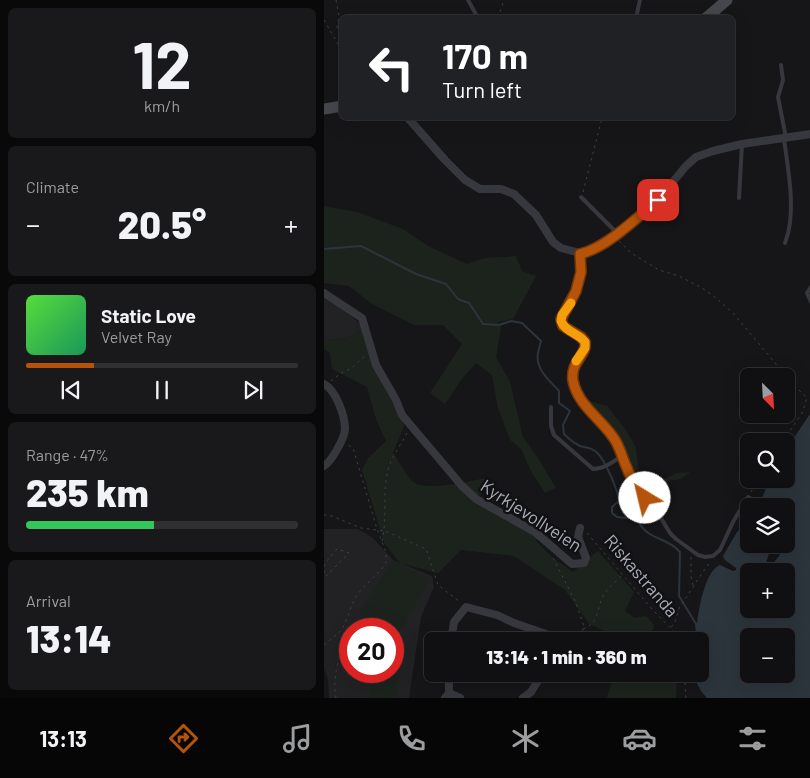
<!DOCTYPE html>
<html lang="en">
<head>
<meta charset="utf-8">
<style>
  body { margin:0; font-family:Barlow,sans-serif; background:#19191b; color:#f1f3f6; height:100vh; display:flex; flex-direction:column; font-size:19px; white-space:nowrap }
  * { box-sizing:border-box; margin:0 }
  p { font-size:16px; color:#9c9d9f }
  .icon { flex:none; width:28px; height:28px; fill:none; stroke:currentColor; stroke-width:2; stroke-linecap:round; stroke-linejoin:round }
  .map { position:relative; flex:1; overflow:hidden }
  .side { display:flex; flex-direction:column; gap:8px; padding:8px; background:#09090a; width:324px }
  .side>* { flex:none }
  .guide { position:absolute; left:15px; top:15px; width:396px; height:105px; border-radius:8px; box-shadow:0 5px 20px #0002,0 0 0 1px #303032; background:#202124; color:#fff; overflow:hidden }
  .needle { width:32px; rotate:156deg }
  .tools { position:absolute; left:416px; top:368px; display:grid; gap:10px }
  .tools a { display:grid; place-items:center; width:55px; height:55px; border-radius:8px; background:#101012; box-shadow:0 5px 20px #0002,0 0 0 1px #303032; font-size:25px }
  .speed { position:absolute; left:15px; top:618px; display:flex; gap:10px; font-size:25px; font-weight:700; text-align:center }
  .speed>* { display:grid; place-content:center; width:65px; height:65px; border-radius:50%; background:#101012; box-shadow:0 5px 20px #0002,0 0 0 1px #303032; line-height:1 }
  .speed .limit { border:8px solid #d22; background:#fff; color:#111 }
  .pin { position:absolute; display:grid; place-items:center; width:42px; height:42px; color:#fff; margin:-21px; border-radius:10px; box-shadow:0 2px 8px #0006 }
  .me { position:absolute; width:55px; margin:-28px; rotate:324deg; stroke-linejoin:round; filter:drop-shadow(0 0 4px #0008) }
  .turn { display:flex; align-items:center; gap:18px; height:105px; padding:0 20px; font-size:22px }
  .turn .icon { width:65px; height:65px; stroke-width:2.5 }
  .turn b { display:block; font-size:35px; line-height:42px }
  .big { font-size:38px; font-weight:800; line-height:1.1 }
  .side .widget { flex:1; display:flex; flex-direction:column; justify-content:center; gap:8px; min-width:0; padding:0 18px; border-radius:8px; background:#19191b }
  .side .dial { align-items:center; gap:0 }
  .dial b { font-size:65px; line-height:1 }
  .song { display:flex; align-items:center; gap:15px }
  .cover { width:60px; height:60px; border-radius:8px; background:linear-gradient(135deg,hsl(110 70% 55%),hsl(150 70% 35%)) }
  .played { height:5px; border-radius:2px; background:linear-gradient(90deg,#b45309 25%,#303032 25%) }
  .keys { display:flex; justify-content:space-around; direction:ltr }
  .heat { display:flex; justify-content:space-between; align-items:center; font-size:28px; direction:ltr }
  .charge { height:8px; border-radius:4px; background:linear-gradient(90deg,#34c759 47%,#303032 0) }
  .trip { position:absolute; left:100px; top:632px; width:285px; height:50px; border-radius:8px; background:#101012; box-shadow:0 5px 20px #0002,0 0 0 1px #303032; font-weight:800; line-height:50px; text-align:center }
  .tab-bar { display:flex; height:80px; justify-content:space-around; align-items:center; background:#060607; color:#9c9d9f }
  .tab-bar .icon { width:35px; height:35px }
  .tab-bar .selected { color:#b45309 }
  .tab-bar b { font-size:22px; color:#f1f3f6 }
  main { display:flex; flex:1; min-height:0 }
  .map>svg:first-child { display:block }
  .built { fill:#222225; fill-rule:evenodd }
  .green { fill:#1c231d }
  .water { fill:#2c353c; fill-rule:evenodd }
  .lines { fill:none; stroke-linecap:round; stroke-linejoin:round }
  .stream { stroke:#2c353c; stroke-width:2 }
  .path { stroke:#3d3f44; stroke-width:1; stroke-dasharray:2.5 4; stroke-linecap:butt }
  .lane { stroke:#37383d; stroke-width:4 }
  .street { stroke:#37383d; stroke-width:8 }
  .secondary { stroke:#45474d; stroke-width:11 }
  .route-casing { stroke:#753606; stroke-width:12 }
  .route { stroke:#b45309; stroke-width:9 }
  .slow { stroke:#f59e0b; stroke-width:9 }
  .labels { text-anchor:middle; stroke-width:5; stroke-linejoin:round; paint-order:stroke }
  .street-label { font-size:18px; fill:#a8adb8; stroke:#111113 }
</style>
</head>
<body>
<main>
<section class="side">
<div class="widget dial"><b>12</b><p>km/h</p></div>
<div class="widget"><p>Climate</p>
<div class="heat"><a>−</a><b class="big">20.5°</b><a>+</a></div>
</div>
<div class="widget">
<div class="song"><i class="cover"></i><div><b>Static Love</b><p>Velvet Ray</p></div></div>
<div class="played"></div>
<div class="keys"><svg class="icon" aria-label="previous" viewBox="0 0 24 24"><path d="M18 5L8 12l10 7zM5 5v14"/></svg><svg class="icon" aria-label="pause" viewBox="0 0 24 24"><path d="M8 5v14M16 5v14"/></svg><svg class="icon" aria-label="next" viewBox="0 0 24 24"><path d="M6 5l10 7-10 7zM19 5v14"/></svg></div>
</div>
<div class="widget"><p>Range · 47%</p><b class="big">235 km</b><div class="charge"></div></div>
<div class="widget"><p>Arrival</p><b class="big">13:14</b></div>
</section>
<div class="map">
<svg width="487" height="698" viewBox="0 0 487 698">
  <rect width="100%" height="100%" fill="#161618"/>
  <g class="built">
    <polygon points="0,298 18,308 35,323 39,330 23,338 5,340 0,337"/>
    <path d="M0,529H34L49,538L69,560L108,576L110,587L97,617L85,698H5L4,680L0,668ZM26,629H69V671H26Z"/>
  </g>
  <g class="green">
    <polygon points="0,206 33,212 79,229 104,246 143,264 161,258 192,256 198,271 212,276 189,319 174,322 177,328 172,357 186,382 199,437 214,458 232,488 221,493 208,473 197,449 186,440 174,408 168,375 152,363 137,380 121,404 106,393 138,344 119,325 90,325 48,304 25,286 0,283"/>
    <path d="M39,330C45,365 61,388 77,418L80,426L69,453C74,460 83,477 89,482C104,492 148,481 166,477L152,503L214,537L212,541L228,557L249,572L274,551L310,592L301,611L311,618L322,616L330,625L329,630L312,641H289L283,632L265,624L241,590L190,556L137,550L114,573L76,563L60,543L38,470L44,458L62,441L52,419L43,387L8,369L6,353L0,349V337L5,340L23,338Z"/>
    <polygon points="259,399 283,406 302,430 312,448 315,473 326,486 353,473 366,472 357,479 344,481 336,495 329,501 317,490 307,475 301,452 289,432 264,406"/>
    <polygon points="69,560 106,580 74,634 69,632 69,629 63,629 35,614"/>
    <polygon points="49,671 68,671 72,678 73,698 46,698"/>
    <polygon points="290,674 353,674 352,698 283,698"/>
  </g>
  <path class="water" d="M486,414V698H383L377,691L368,674H376V641H373L371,625L373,623C375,608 381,571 396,565L409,571L412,570V568L401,560L399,556L413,532L425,521V544H448L441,566L442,565L446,567C470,540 462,539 462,506H446L438,498L446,479H462L463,448ZM425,571H462V609H425ZM462,636V674H425V636Z"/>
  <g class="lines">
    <path class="stream" d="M0,249L37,246L92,274L122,284L134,299L145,303L159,324L175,325L187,321L198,323L217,341C216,345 215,348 214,353C211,369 225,380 235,391V403L246,411L239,425L240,434C245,439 252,446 260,447C264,448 267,448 271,451C280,457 294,490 295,501L288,507V513L293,517L313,519C324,542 343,536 356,552L355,596L372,624"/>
    <g class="path">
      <polyline points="12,0 15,16 13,28 18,40"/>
      <polyline points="174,18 180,0"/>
      <polyline points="0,20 18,51"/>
      <polyline points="259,192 278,118"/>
      <polyline points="295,241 307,253 335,270 355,276 378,288 392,298 409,313 462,376"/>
      <polyline points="7,381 17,373 28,368 42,355"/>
      <polyline points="459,441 478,413 483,398 462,377"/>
      <polyline points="427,492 435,479"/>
      <polyline points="0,515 5,515 37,528 61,531 102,549 114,585 136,602"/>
      <polyline points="263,533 327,608 359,641"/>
      <path d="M58,541C64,517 57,486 66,464C70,453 78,443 83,433"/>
      <polyline points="367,557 367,576 369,585"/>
      <polyline points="229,558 251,601 260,626 259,630 236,639"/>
      <polyline points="0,573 1,563 13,549 25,553 0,578"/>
      <path d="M347,627C354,621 352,612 357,605C367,591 376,575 387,561"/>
      <path d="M259,629C275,624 273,608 279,596C283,588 293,581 299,574"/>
      <polyline points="0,645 18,630 31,598 37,590 57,570 62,562 62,552 53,529 29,448 24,445"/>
      <path d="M12,698C9,684 12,667 17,653C19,646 23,642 22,634L19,631"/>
      <polyline points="362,698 361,685 363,674"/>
    </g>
    <g class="lane">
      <polyline points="144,0 154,18"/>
      <polyline points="312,18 316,0"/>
      <polyline points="457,65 459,80 454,97 462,138"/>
      <path d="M460,139C464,170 473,213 461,243"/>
      <polyline points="257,197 293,233"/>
      <polyline points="415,198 418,144"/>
      <polyline points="256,253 257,272 252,291 237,319 239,326 257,337 261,342 261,348 251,362 250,367 249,381 253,391 264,410 290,438 310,483 332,510 346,533 352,539 374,555 381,557 389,556 396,550 409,522 424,497 439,506"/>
      <polyline points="487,287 483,293 487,302"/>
      <path d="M227,407V426L230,435L269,469C280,469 290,462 298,455"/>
    </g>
    <g class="street">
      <polyline points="84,118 121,160 141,180 156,189 177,189 190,194 212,215 229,242 237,248 256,253 272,247 306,225 334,200 362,166 372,157 389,151 418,144 487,134"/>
      <polyline points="0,293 38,318 52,365 72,400 78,415 138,486 152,499 211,532 248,564 260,563 262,558 254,537 256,528"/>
      <path d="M0,384C12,390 21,416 21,429C21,438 7,462 0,466"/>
      <polyline points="127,641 130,622 142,607 173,615 190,623 222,634 229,641"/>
      <polyline points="125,693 136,698"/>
      <polyline points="121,698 125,693 125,674"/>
      <polyline points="199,698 207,692 218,674"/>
    </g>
    <g class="secondary">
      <polyline points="382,18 403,0"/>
      <polyline points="0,109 18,106"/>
    </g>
  </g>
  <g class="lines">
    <g class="route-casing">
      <path id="route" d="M321,498C314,488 307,480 303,468C298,458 296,446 289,437C276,418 254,405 249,381C246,361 263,356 261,342L257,337L239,326L237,319L252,291L257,272L256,254C282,248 314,217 334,200"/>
    </g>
    <use href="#route" class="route"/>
    <path class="slow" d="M247,303L238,315L237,321C241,332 254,333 261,342V348L252,361"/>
  </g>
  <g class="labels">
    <g class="street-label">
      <text transform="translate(207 516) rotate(33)" y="6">Kyrkjevollveien</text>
      <text transform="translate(317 576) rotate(49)" y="6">Riskastranda</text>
    </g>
  </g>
</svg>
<div class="tools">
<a><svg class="needle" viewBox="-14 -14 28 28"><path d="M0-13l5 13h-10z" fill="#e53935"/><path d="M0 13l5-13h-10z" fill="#9c9d9f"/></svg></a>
<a><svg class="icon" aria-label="search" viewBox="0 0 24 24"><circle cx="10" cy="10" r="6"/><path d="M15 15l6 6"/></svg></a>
<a><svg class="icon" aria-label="layers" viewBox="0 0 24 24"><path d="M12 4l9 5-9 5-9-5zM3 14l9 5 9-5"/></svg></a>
<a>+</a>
<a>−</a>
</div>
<div class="speed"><div class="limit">20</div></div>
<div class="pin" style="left:334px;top:200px;background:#d93025"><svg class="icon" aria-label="arrive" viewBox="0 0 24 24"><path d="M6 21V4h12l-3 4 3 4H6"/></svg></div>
<svg class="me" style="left:321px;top:498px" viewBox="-20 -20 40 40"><circle r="19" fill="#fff"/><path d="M0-13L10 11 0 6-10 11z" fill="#b45309"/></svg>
<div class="trip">13:14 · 1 min · 360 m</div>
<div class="guide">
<div class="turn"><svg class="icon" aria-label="left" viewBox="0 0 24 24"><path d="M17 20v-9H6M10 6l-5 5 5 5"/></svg><div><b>170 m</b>Turn left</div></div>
</div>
</div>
</main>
<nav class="tab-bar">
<b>13:13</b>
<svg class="icon selected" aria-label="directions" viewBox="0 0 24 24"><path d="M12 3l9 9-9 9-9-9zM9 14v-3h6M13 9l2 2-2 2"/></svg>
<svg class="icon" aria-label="music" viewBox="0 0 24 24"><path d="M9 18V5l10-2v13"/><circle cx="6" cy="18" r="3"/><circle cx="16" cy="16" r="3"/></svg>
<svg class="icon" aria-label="phone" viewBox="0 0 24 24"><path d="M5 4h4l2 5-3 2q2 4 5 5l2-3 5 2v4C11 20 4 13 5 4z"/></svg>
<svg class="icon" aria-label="climate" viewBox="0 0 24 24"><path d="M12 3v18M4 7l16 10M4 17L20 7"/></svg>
<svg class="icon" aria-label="car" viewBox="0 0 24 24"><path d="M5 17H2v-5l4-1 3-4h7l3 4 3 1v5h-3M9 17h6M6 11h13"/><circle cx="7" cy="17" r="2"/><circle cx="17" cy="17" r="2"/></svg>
<svg class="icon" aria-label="filters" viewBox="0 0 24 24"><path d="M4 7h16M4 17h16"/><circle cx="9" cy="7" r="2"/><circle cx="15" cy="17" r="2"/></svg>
</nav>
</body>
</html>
